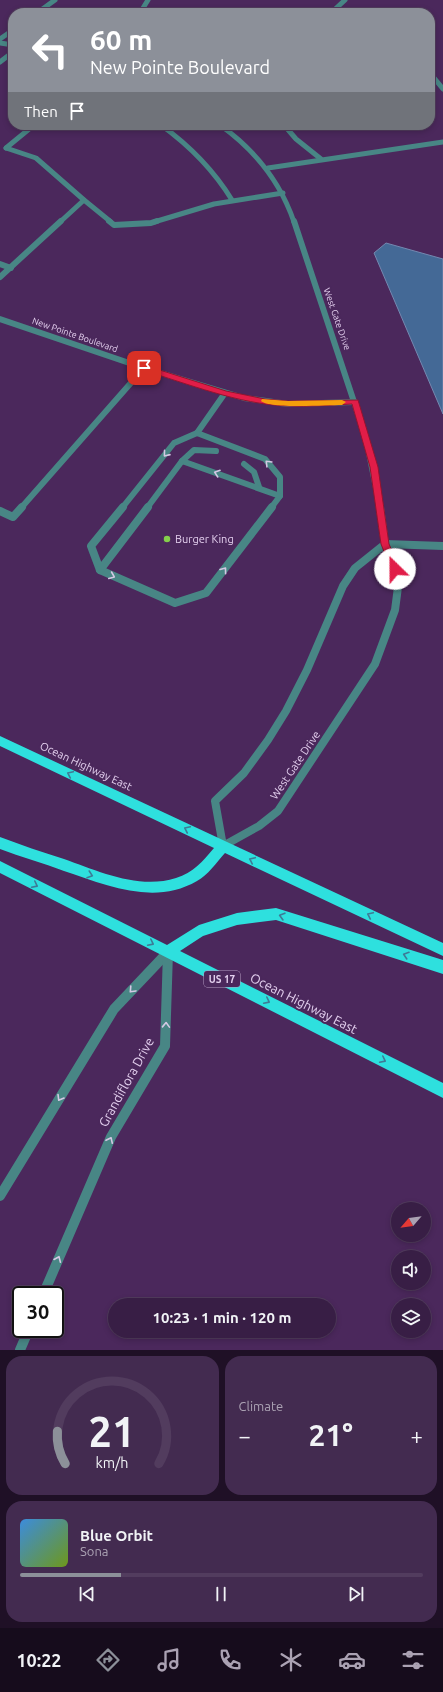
<!DOCTYPE html>
<html lang="en">
<head>
<meta charset="utf-8">
<style>
  body { margin:0; font-family:Ubuntu,sans-serif; background:#432b50; color:#f1f3f6; height:100vh; display:flex; flex-direction:column; font-size:15px; white-space:nowrap }
  * { box-sizing:border-box; margin:0 }
  p { font-size:13px; color:#aba2b3 }
  .icon { flex:none; width:22px; height:22px; fill:none; stroke:currentColor; stroke-width:2; stroke-linecap:round; stroke-linejoin:round }
  .map { position:relative; height:1350px; overflow:hidden }
  .drawer { display:flex; flex-direction:column; gap:6px; padding:6px; background:#1f1026; flex:1 }
  .drawer>* { flex:none }
  .hud { position:absolute; left:8px; top:8px; width:427px; height:122px; border-radius:16px; box-shadow:0 2px 6px #0003,0 0 0 1px #523c5e; background:#8c9099; color:#fff; overflow:hidden }
  .needle { width:26px; rotate:242deg }
  .buttons { position:absolute; left:391px; top:1202px; display:grid; gap:8px }
  .buttons a { display:grid; place-items:center; width:40px; height:40px; border-radius:50%; background:#381e45; box-shadow:0 2px 6px #0003,0 0 0 1px #523c5e; font-size:20px }
  .speed { position:absolute; left:12px; top:1286px; display:flex; gap:8px; font-size:20px; font-weight:700; text-align:center }
  .speed>* { display:grid; place-content:center; width:52px; height:52px; border-radius:50%; background:#381e45; box-shadow:0 2px 6px #0003,0 0 0 1px #523c5e; line-height:1 }
  .speed .limit { border:2px solid #111; border-radius:6px; background:#fff; color:#111 }
  .pin { position:absolute; display:grid; place-items:center; width:34px; height:34px; color:#fff; margin:-17px; border-radius:8px; box-shadow:0 2px 6px #0006 }
  .me { position:absolute; width:44px; margin:-22px; rotate:337deg; stroke-linejoin:round; filter:drop-shadow(0 0 3px #0008) }
  .turn { display:flex; align-items:center; gap:14px; height:84px; padding:0 16px; font-size:18px }
  .turn .icon { width:52px; height:52px; stroke-width:2.5 }
  .turn b { display:block; font-size:28px; line-height:34px }
  .then { display:flex; align-items:center; height:38px; padding:0 16px; background:#0003; gap:8px; font-size:15px }
  .big { font-size:30px; font-weight:600; line-height:1.1 }
  .drawer .widget { flex:1; display:flex; flex-direction:column; justify-content:center; gap:6px; min-width:0; padding:0 14px; border-radius:16px; background:#432b50 }
  .drawer .dial { align-items:center; gap:0 }
  .dial svg { height:104px; overflow:visible; fill:none; stroke:#523c5e; stroke-width:7; stroke-linecap:round; text-anchor:middle }
  .dial text { fill:#f1f3f6; stroke:none }
  .song { display:flex; align-items:center; gap:12px }
  .cover { width:48px; height:48px; border-radius:6px; background:linear-gradient(135deg,hsl(210 70% 55%),hsl(80 70% 35%)) }
  .played { height:4px; border-radius:2px; background:linear-gradient(90deg,#8c9099 25%,#523c5e 25%) }
  .keys { display:flex; justify-content:space-around; direction:ltr }
  .heat { display:flex; justify-content:space-between; align-items:center; font-size:22px; direction:ltr }
  .drawer .tiles { flex:1; display:grid; gap:6px; grid-template-columns:1fr 1fr }
  .widget:last-child { grid-column:span 2 }
  .trip { position:absolute; left:108px; top:1298px; width:228px; height:40px; border-radius:20px; background:#381e45; box-shadow:0 2px 6px #0003,0 0 0 1px #523c5e; font-weight:600; line-height:40px; text-align:center }
  .tabs { display:flex; height:64px; justify-content:space-around; align-items:center; background:#160c1c; color:#aba2b3 }
  .tabs .icon { width:28px; height:28px }
  .tabs .on { color:#8c9099 }
  .tabs b { font-size:18px; color:#f1f3f6 }
  .map>svg:first-child { display:block }
  .water { fill:#446996; stroke:#7488b0 }
  .lines { fill:none; stroke-linecap:round; stroke-linejoin:round }
  .service-far2 { stroke:#488685; stroke-width:5 }
  .service-far1 { stroke:#488685; stroke-width:6 }
  .service { stroke:#488685; stroke-width:8 }
  .minor-far2 { stroke:#488685; stroke-width:5 }
  .minor-far1 { stroke:#488685; stroke-width:6 }
  .minor { stroke:#488685; stroke-width:8 }
  .tertiary { stroke:#488685; stroke-width:10 }
  .trunk { fill:#2ee0de; fill-rule:evenodd }
  .oneway { stroke:#d4c8e4 }
  .oneway2 { stroke:#3e7b96 }
  .route { fill:#e11d48; stroke:#92132f }
  .slow { fill:#f59e0b }
  .poi-dot { fill:#85cf4c; stroke:#4b285c; stroke-width:1.5 }
  .labels { text-anchor:middle; stroke-width:4; stroke-linejoin:round; paint-order:stroke }
  .far-street-label { font-size:9px; fill:#e3cfee; stroke:#4b285c }
  .shield { fill:#4b285c; stroke:#b59dc2; stroke-width:1 }
  .shield-label { font-size:10px; font-weight:bold; fill:#e3cfee }
  .poi-label { font-size:11px; fill:#e3cfee; stroke:#4b285c; text-anchor:start }
  .street-label { font-size:11px; fill:#e3cfee; stroke:#4b285c }
  .near-street-label { font-size:13px; fill:#e3cfee; stroke:#4b285c }
</style>
</head>
<body>
<div class="map">
<svg width="443" height="1350" viewBox="0 0 443 1350">
  <rect width="100%" height="100%" fill="#4b285c"/>
  <polygon class="water" points="386,243 443,259 443,414 374,253"/>
  <g class="lines">
    <g class="service-far2">
      <polyline points="37,13 55,0"/>
      <polyline points="0,39 13,30"/>
      <polyline points="0,43 13,45"/>
      <polyline points="0,62 13,52"/>
      <polyline points="430,73 443,89"/>
      <path d="M161,125C190,146 213,169 232,200"/>
      <polyline points="284,125 296,139 321,159"/>
      <polyline points="6,148 36,158 84,200"/>
      <polyline points="6,148 34,125"/>
      <polyline points="268,168 443,142"/>
      <polyline points="60,222 84,200 111,222"/>
      <polyline points="154,222 214,204 283,193"/>
    </g>
    <g class="service-far1">
      <polyline points="109,221 114,225 151,223 157,221"/>
      <polyline points="0,264 11,268"/>
      <polyline points="0,277 61,221"/>
      <polyline points="197,433 265,459 280,477 280,496 271,508"/>
      <polyline points="197,433 225,393"/>
      <polyline points="182,461 194,450 216,451"/>
      <polyline points="244,464 254,472 259,487"/>
      <polyline points="21,508 144,368"/>
      <polyline points="122,508 174,443 197,433"/>
      <polyline points="147,508 182,461 280,496"/>
    </g>
    <g class="service">
      <polyline points="123,507 91,546 100,570 175,603 206,593 272,507"/>
      <polyline points="0,511 13,517 22,507"/>
      <polyline points="100,570 148,507"/>
    </g>
    <g class="minor-far2">
      <polyline points="140,13 148,0"/>
      <polyline points="331,13 345,0"/>
      <path d="M220,125C255,150 280,181 294,222"/>
    </g>
    <g class="minor-far1">
      <polyline points="294,221 366,438 380,508"/>
      <polyline points="0,319 144,368 244,398 288,404 355,402"/>
    </g>
    <g class="minor">
      <polyline points="380,507 385,544"/>
      <polygon points="385,544 395,569 398,587 395,610 375,664 278,811 259,826 223,846 215,801 244,773 268,740 286,711 307,670 343,586 355,568"/>
      <polyline points="385,544 443,546"/>
    </g>
    <g class="tertiary">
      <polyline points="0,1196 114,1009 168,952"/>
      <polyline points="43,1295 111,1137 165,1046 168,952"/>
      <polyline points="20,1350 29,1329"/>
    </g>
    <g class="trunk">
      <path d="M0,736L443,943V956L225,853C216,863 208,875 197,881C154,906 106,885 64,871C43,863 21,857 0,849V837C21,845 42,852 64,859C98,871 139,890 176,878C193,873 203,861 214,848L0,746Z"/>
      <polygon points="0,861 167,945 199,925 237,913 276,908 443,960 443,974 276,920 237,925 203,936 180,951 443,1083 443,1098 0,873"/>
    </g>
  </g>
  <defs><path id="oneway-chevron" d="M-2-3.5L2.5 0L-2 3.5" fill="none" stroke-width="1.6" stroke-linecap="round" stroke-linejoin="round"/></defs>
  <g class="oneway">
    <use href="#oneway-chevron" transform="translate(166 454) rotate(129)"/>
    <use href="#oneway-chevron" transform="translate(268 463) rotate(-135)"/>
    <use href="#oneway-chevron" transform="translate(217 473) rotate(-161)"/>
    <use href="#oneway-chevron" transform="translate(224 570) rotate(-53)"/>
    <use href="#oneway-chevron" transform="translate(112 576) rotate(23)"/>
    <use href="#oneway-chevron" transform="translate(132 990) rotate(133)"/>
    <use href="#oneway-chevron" transform="translate(166 1025) rotate(-88)"/>
    <use href="#oneway-chevron" transform="translate(60 1098) rotate(121)"/>
    <use href="#oneway-chevron" transform="translate(110 1140) rotate(-65)"/>
    <use href="#oneway-chevron" transform="translate(58 1259) rotate(-67)"/>
  </g>
  <g class="oneway2">
    <use href="#oneway-chevron" transform="translate(70 774) rotate(-155)"/>
    <use href="#oneway-chevron" transform="translate(187 829) rotate(-155)"/>
    <use href="#oneway-chevron" transform="translate(252 860) rotate(-155)"/>
    <use href="#oneway-chevron" transform="translate(90 875) rotate(19)"/>
    <use href="#oneway-chevron" transform="translate(35 885) rotate(27)"/>
    <use href="#oneway-chevron" transform="translate(370 915) rotate(-155)"/>
    <use href="#oneway-chevron" transform="translate(282 916) rotate(-164)"/>
    <use href="#oneway-chevron" transform="translate(151 943) rotate(27)"/>
    <use href="#oneway-chevron" transform="translate(406 955) rotate(-162)"/>
    <use href="#oneway-chevron" transform="translate(267 1001) rotate(27)"/>
    <use href="#oneway-chevron" transform="translate(383 1060) rotate(27)"/>
  </g>
  <path class="route" d="M142,366H147L226,391L265,399L288,401L358,400L378,467L389,544L400,569L398,572H392L381,544L370,467L352,404C331,405 309,407 287,406C238,404 189,384 142,370Z"/>
  <path class="slow" d="M262,399L288,401L342,400L346,402L342,405C327,405 270,409 261,401Z"/>
  <circle class="poi-dot" cx="167" cy="539" r="4"/>
  <g class="labels">
    <g class="far-street-label">
      <text transform="translate(337 319) rotate(71)" y="3">West Gate Drive</text>
      <text transform="translate(75 335) rotate(19)" y="3">New Pointe Boulevard</text>
    </g>
    <rect class="shield" x="204" y="971" width="36" height="16" rx="3"/>
    <g class="shield-label">
      <text x="222" y="983">US 17</text>
    </g>
    <g class="poi-label">
      <text x="175" y="543">Burger King</text>
    </g>
    <g class="street-label">
      <text transform="translate(295 765) rotate(-56)" y="4">West Gate Drive</text>
      <text transform="translate(86 766) rotate(25)" y="4">Ocean Highway East</text>
    </g>
    <g class="near-street-label">
      <text transform="translate(304 1003) rotate(27)" y="5">Ocean Highway East</text>
      <text transform="translate(126 1082) rotate(-61)" y="5">Grandiflora Drive</text>
    </g>
  </g>
</svg>
<div class="buttons">
<a><svg class="needle" viewBox="-14 -14 28 28"><path d="M0-13l5 13h-10z" fill="#e53935"/><path d="M0 13l5-13h-10z" fill="#aba2b3"/></svg></a>
<a><svg class="icon" aria-label="sound" viewBox="0 0 24 24"><path d="M4 9h4l5-4v14l-5-4H4zM17 9q2 3 0 6"/></svg></a>
<a><svg class="icon" aria-label="layers" viewBox="0 0 24 24"><path d="M12 4l9 5-9 5-9-5zM3 14l9 5 9-5"/></svg></a>
</div>
<div class="speed"><div class="limit">30</div></div>
<div class="pin" style="left:144px;top:368px;background:#d93025"><svg class="icon" aria-label="arrive" viewBox="0 0 24 24"><path d="M6 21V4h12l-3 4 3 4H6"/></svg></div>
<svg class="me" style="left:395px;top:569px" viewBox="-20 -20 40 40"><circle r="19" fill="#fff"/><path d="M0-13L10 11 0 6-10 11z" fill="#e11d48"/></svg>
<div class="trip">10:23 · 1 min · 120 m</div>
<div class="hud">
<div class="turn"><svg class="icon" aria-label="left" viewBox="0 0 24 24"><path d="M17 20v-9H6M10 6l-5 5 5 5"/></svg><div><b>60 m</b>New Pointe Boulevard</div></div>
<div class="then">Then<svg class="icon" aria-label="arrive" viewBox="0 0 24 24"><path d="M6 21V4h12l-3 4 3 4H6"/></svg></div>
</div>
</div>
<section class="drawer">
<div class="tiles">
<div class="widget dial"><svg viewBox="0 0 100 80">
<path d="M14 69A42 42 0 1 1 86 69"/>
<path d="M14 69A42 42 0 0 1 8 44" stroke="#8c9099"/>
<text x="50" y="56" font-size="32" font-weight="700">21</text>
<text x="50" y="72" font-size="11">km/h</text>
</svg></div>
<div class="widget"><p>Climate</p>
<div class="heat"><a>−</a><b class="big">21°</b><a>+</a></div>
</div>
<div class="widget">
<div class="song"><i class="cover"></i><div><b>Blue Orbit</b><p>Sona</p></div></div>
<div class="played"></div>
<div class="keys"><svg class="icon" aria-label="previous" viewBox="0 0 24 24"><path d="M18 5L8 12l10 7zM5 5v14"/></svg><svg class="icon" aria-label="pause" viewBox="0 0 24 24"><path d="M8 5v14M16 5v14"/></svg><svg class="icon" aria-label="next" viewBox="0 0 24 24"><path d="M6 5l10 7-10 7zM19 5v14"/></svg></div>
</div>
</div>
</section>
<nav class="tabs">
<b>10:22</b>
<svg class="icon on" aria-label="directions" viewBox="0 0 24 24"><path d="M12 3l9 9-9 9-9-9zM9 14v-3h6M13 9l2 2-2 2"/></svg>
<svg class="icon" aria-label="music" viewBox="0 0 24 24"><path d="M9 18V5l10-2v13"/><circle cx="6" cy="18" r="3"/><circle cx="16" cy="16" r="3"/></svg>
<svg class="icon" aria-label="phone" viewBox="0 0 24 24"><path d="M5 4h4l2 5-3 2q2 4 5 5l2-3 5 2v4C11 20 4 13 5 4z"/></svg>
<svg class="icon" aria-label="climate" viewBox="0 0 24 24"><path d="M12 3v18M4 7l16 10M4 17L20 7"/></svg>
<svg class="icon" aria-label="car" viewBox="0 0 24 24"><path d="M5 17H2v-5l4-1 3-4h7l3 4 3 1v5h-3M9 17h6M6 11h13"/><circle cx="7" cy="17" r="2"/><circle cx="17" cy="17" r="2"/></svg>
<svg class="icon" aria-label="filters" viewBox="0 0 24 24"><path d="M4 7h16M4 17h16"/><circle cx="9" cy="7" r="2"/><circle cx="15" cy="17" r="2"/></svg>
</nav>
</body>
</html>
